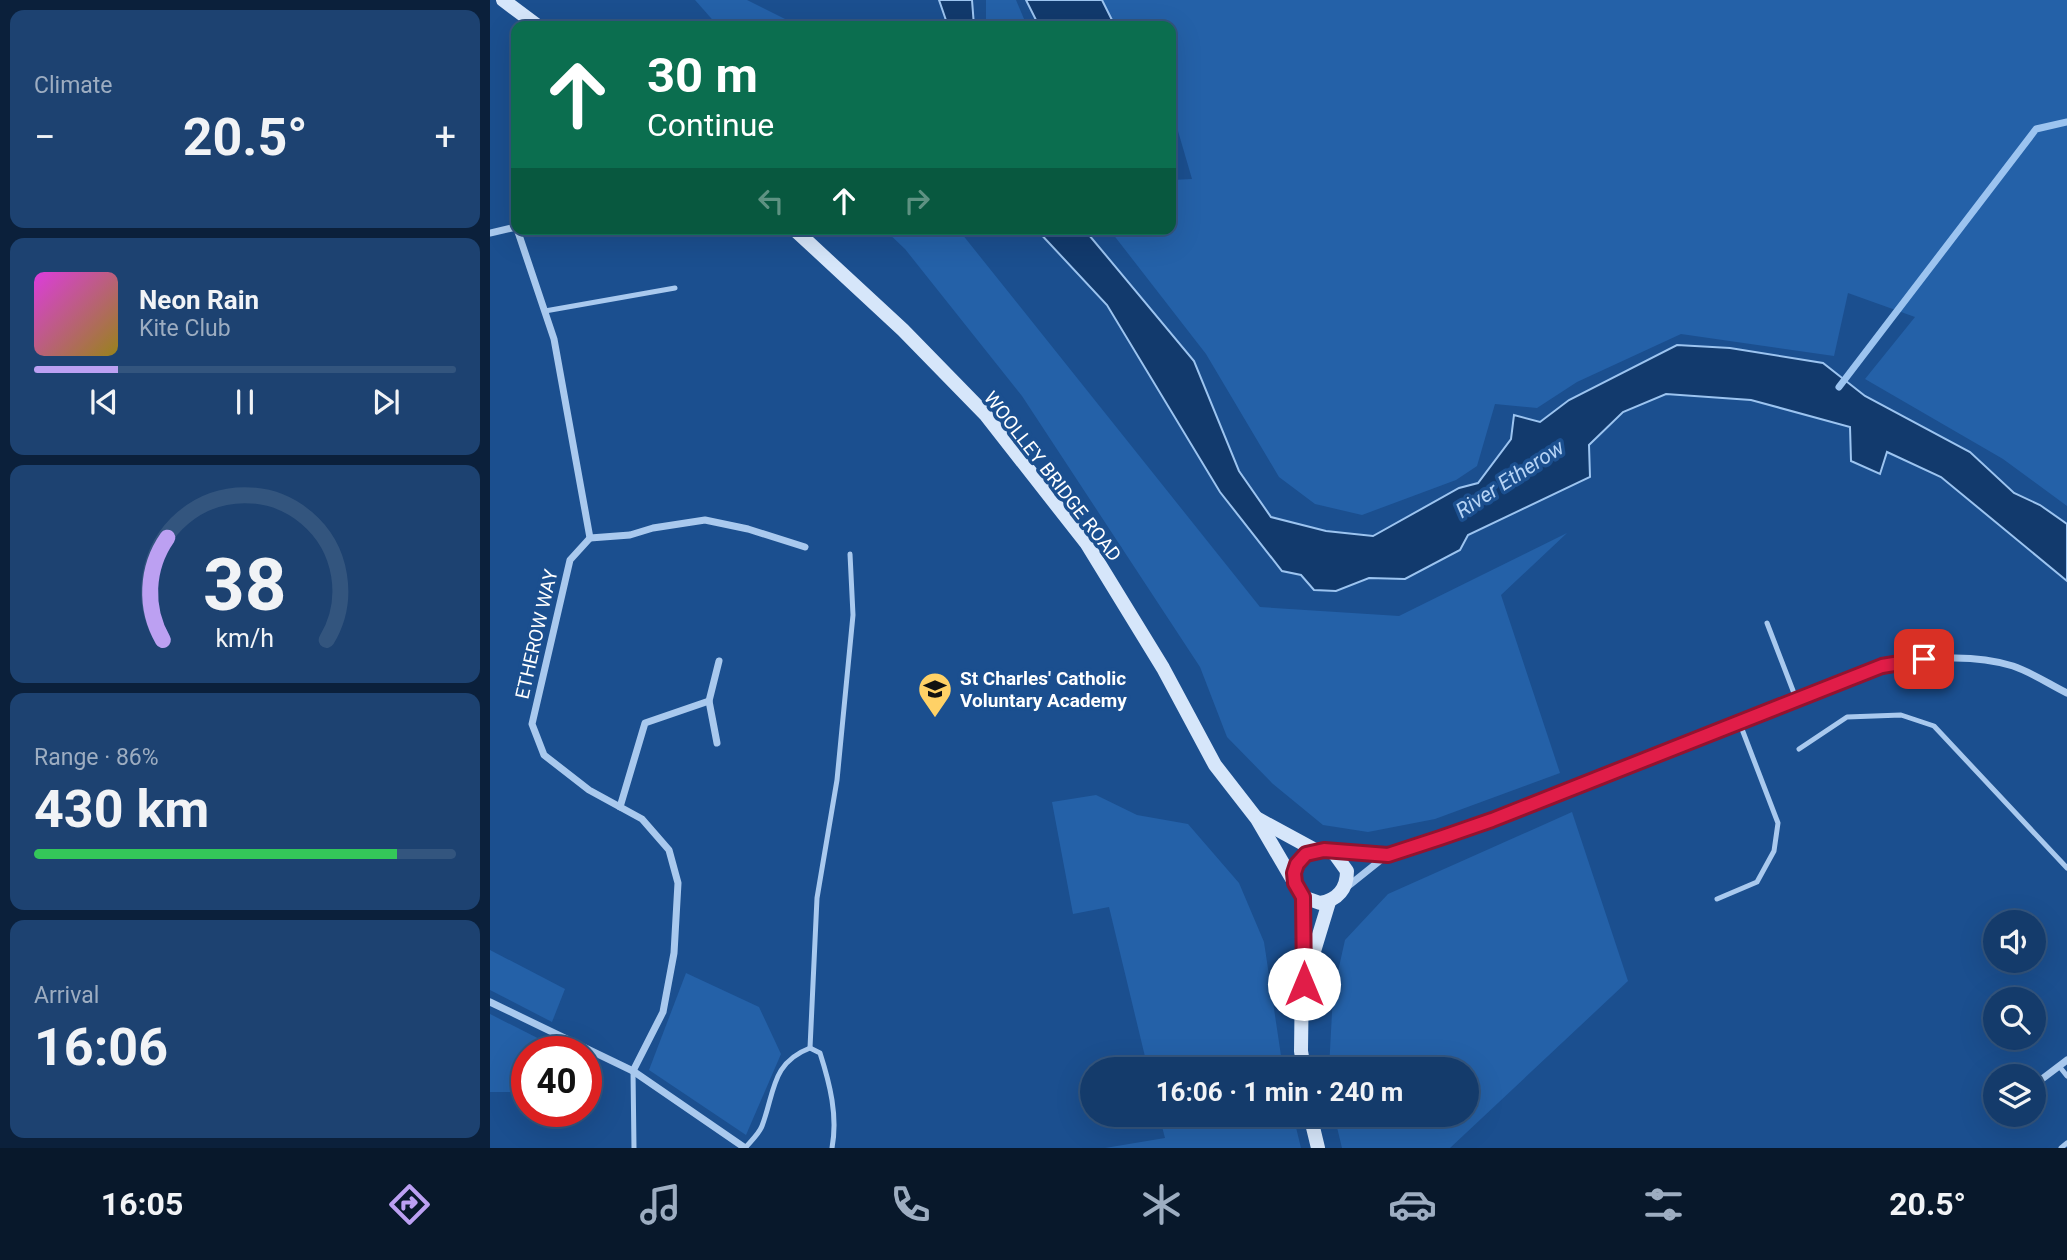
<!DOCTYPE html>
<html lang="en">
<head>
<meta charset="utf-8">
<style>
  body { margin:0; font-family:Roboto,sans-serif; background:#1d4271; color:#f1f3f6; height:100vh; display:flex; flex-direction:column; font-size:26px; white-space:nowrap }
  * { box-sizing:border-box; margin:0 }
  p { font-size:23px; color:#9dadc1 }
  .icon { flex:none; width:38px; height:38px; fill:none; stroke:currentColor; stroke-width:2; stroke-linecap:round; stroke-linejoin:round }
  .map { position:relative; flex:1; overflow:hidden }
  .side { display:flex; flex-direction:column; gap:10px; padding:10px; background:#0b203b; width:490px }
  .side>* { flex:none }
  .hud { position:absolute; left:21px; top:21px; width:665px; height:214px; border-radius:14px; box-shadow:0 7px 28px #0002,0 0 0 2px #33557e; background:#0b6e4f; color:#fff; overflow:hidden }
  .controls { position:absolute; left:1493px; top:910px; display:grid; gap:14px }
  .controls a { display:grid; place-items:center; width:63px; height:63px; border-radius:50%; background:#143b6b; box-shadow:0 7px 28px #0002,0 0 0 2px #33557e; font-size:35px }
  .speed { position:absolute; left:21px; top:1036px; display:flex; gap:14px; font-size:35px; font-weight:700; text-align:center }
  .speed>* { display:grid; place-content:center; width:91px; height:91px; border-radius:50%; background:#143b6b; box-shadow:0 7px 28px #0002,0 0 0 2px #33557e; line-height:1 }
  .speed .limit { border:10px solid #d22; background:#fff; color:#111 }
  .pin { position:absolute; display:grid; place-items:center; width:60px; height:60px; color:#fff; margin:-30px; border-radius:14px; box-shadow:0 4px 10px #0006 }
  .me { position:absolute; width:77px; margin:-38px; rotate:0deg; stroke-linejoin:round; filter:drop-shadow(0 0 5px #0008) }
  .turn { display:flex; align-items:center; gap:24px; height:147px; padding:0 21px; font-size:32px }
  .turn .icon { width:91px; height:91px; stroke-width:2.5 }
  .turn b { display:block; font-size:49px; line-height:60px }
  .lanes { display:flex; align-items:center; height:66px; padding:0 21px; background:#0003; justify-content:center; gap:35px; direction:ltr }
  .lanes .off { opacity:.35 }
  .big { font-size:52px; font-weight:700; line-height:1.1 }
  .side .widget { flex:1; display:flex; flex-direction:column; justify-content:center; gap:10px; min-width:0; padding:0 24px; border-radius:14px; background:#1d4271 }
  .side .dial { align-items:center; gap:0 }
  .dial svg { height:182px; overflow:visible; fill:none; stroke:#33557e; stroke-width:7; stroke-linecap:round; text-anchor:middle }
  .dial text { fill:#f1f3f6; stroke:none }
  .song { display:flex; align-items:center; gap:21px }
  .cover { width:84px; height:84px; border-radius:10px; background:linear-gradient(135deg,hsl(300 70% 55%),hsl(50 70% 35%)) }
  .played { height:7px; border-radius:4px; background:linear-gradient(90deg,#bca0f2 20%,#33557e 20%) }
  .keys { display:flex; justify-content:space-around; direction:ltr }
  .heat { display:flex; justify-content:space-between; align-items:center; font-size:38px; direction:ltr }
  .charge { height:10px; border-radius:5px; background:linear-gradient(90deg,#34c759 86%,#33557e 0) }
  .trip { position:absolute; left:590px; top:1057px; width:399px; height:70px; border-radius:35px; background:#143b6b; box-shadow:0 7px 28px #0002,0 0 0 2px #33557e; font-weight:700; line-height:70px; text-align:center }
  .dock { display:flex; height:112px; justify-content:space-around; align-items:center; background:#08182b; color:#9dadc1 }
  .dock .icon { width:49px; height:49px }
  .dock .active { color:#bca0f2 }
  .dock b { font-size:32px; color:#f1f3f6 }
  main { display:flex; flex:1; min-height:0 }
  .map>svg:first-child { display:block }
  .green { fill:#2461a8 }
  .water { fill:#123a6d; stroke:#9cc4f0; stroke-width:2 }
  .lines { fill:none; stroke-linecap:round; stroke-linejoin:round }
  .stream { stroke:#9cc4f0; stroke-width:7 }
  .lane { stroke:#a9c9ee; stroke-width:5 }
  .street { stroke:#a9c9ee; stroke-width:7 }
  .secondary { stroke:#d6e6fa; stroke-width:14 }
  .route-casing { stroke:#92132f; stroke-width:18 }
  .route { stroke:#e11d48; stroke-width:12 }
  .labels { text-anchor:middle; stroke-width:7; stroke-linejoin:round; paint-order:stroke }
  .street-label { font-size:19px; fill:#fff; stroke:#1b4f8f }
  .poi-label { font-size:19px; font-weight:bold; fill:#fff; stroke:#1b4f8f; text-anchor:start }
  .water-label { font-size:21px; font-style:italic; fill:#b5d3f5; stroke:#1b4f8f }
</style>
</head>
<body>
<main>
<section class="side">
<div class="widget"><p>Climate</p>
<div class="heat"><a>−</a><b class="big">20.5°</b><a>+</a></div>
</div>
<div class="widget">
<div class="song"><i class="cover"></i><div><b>Neon Rain</b><p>Kite Club</p></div></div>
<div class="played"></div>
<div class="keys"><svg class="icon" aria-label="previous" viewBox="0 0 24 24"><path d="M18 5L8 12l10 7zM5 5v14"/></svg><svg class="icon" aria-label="pause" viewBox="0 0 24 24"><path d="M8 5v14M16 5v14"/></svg><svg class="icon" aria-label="next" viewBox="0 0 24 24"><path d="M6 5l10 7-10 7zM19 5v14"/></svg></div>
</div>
<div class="widget dial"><svg viewBox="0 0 100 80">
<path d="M14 69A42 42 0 1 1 86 69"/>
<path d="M14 69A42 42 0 0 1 16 24" stroke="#bca0f2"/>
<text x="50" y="56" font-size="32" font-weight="700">38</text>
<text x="50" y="72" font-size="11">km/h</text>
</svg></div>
<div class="widget"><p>Range · 86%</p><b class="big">430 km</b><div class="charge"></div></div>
<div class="widget"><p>Arrival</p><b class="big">16:06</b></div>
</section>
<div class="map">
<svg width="1577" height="1148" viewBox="0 0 1577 1148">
  <rect width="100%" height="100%" fill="#1b4f8f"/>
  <g class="green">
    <polygon points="205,0 257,0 309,26 228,26"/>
    <polygon points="496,0 526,0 537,26 496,26"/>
    <polygon points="612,0 1577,0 1577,506 1513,459 1375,379 1425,317 1358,293 1344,356 1191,334 1087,382 1047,408 1005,404 987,466 966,480 872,515 825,504 789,477 716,354 619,229 681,229 681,180 702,179 681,107 681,26 625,26"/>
    <polygon points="394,229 468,229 770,607 909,616 1077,533 1011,595 1070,773 945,819 878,832 833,825 783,784 737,737 710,667 532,396 415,249"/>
    <polygon points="606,795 647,815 698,824 749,883 774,942 793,1069 658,1069 619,907 583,914 562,802"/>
    <polygon points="1082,812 1138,981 960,1148 852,1148 844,1115 976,1115 976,1069 839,1069 843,994 855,940 898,894"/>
    <polygon points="0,950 75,989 62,1022 0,990"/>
    <polygon points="196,973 269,1007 291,1054 256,1135 159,1070"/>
    <polygon points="0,1014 75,1052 37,1052 37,1092 0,1092"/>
    <polygon points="669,1115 803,1115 811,1148 615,1148 675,1138"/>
  </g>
  <g class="water">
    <polygon points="449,0 482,0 484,26 458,26"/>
    <polygon points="536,0 612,0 625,26 549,26"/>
    <polygon points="546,229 594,229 704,361 749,471 781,517 836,531 883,536 969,488 988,483 1021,439 1024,415 1050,422 1079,400 1187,345 1240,348 1333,363 1375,396 1480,452 1524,493 1550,505 1577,524 1577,581 1451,477 1397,452 1390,474 1361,461 1360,427 1261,400 1176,394 1133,412 1099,445 1100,477 978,535 970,550 915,579 879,578 846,591 824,590 811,575 792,571 730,492 617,305"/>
  </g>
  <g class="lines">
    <polyline class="stream" points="1349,387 1546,129 1577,122"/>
    <g class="lane">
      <polyline points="55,311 185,288"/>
      <polyline points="1277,623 1307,701"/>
      <polyline points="1309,749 1357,717 1411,715 1444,726 1577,868"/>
      <polyline points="1227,899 1267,882 1284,851 1288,823 1250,724"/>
      <polyline points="320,1048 327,898 347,780 363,615 360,554"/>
      <polyline points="1569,1066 1577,1076"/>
      <polyline points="143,1071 144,1148"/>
      <path d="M255,1148C261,1141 269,1134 272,1126C285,1092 281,1063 320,1048L330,1053C340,1084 348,1116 342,1148"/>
      <polyline points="1571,1148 1577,1143"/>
    </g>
    <g class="street">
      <polyline points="27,229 64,339 100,538 80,560 42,724 54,755 99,790 152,819 179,850 188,883 184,953 173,1012 143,1071"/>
      <polyline points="0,233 26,227"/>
      <polyline points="100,538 140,535 163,528 215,520 258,529 315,547"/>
      <polyline points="227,743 219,701 229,661"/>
      <polyline points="130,807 155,723 219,701"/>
      <path d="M845,853L898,855L1002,820L1392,666C1435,658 1480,653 1523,666C1541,672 1559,684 1577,693"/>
      <polyline points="857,887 897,855"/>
      <polyline points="0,1002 143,1071 255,1148"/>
      <polyline points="1552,1079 1577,1060"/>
    </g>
    <g class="secondary">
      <polyline points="13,0 48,26"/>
      <path d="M304,229L413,330L495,414L597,544L673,668L725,765L767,819L808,889L813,897L830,903C848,900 857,889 857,871L844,853C821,846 804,858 805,883"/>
      <polyline points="768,819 825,850"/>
      <polyline points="813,897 811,1051 814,1069"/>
      <polyline points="818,971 839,902"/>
      <polyline points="820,1115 828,1148"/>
    </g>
  </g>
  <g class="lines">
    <g class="route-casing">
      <polyline id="route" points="814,984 813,897 805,883 804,873 807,864 816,854 834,850 898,855 950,838 1002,820 1392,666 1434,659"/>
    </g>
    <use href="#route" class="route"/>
  </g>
  <defs>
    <g id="school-pin" transform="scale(1.75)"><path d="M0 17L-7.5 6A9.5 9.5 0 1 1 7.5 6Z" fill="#ffd166" stroke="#1b4f8f"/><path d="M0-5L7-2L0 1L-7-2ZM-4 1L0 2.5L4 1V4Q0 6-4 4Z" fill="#111"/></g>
  </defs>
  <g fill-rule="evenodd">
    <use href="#school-pin" x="445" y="689"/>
  </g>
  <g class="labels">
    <g class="street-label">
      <text transform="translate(563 476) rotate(52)" y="7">WOOLLEY BRIDGE ROAD</text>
      <text transform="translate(46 634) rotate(-77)" y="7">ETHEROW WAY</text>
    </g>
    <g class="poi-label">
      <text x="470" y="685">St Charles' Catholic<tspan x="470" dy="22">Voluntary Academy</tspan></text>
    </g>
    <g class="water-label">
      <text transform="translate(1020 479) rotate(-33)" y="7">River Etherow</text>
    </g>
  </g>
</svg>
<div class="controls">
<a><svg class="icon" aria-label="sound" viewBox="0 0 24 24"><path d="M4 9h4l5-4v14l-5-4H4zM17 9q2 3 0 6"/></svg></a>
<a><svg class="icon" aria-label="search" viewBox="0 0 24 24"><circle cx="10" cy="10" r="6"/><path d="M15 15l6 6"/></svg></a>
<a><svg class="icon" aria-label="layers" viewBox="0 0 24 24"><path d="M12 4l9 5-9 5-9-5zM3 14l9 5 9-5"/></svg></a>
</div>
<div class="speed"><div class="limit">40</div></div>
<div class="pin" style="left:1434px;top:659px;background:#d93025"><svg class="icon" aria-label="arrive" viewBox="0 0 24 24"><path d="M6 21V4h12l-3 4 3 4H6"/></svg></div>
<svg class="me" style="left:814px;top:984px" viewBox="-20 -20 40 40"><circle r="19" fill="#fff"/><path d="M0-13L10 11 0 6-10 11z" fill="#e11d48"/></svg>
<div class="trip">16:06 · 1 min · 240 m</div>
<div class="hud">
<div class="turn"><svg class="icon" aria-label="ahead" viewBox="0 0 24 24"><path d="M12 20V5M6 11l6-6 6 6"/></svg><div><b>30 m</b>Continue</div></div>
<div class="lanes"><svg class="icon off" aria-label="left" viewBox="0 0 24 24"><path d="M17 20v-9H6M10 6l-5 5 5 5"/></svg><svg class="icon" aria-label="ahead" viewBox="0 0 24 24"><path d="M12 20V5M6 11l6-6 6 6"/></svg><svg class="icon off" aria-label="right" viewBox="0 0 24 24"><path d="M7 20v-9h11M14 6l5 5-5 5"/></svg></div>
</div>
</div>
</main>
<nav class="dock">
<b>16:05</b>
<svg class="icon active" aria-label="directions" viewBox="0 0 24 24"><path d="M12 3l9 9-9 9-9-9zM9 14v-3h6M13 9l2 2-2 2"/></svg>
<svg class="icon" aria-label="music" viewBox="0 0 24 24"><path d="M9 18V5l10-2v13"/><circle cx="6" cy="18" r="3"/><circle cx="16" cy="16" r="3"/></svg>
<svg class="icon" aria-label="phone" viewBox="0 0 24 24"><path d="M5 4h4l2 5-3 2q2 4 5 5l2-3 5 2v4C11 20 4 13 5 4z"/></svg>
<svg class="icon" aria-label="climate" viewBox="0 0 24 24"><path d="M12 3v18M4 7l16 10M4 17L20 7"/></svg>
<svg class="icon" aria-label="car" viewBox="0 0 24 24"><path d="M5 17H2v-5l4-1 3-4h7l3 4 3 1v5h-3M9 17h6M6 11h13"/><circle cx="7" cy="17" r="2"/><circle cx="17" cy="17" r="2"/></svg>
<svg class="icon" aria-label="filters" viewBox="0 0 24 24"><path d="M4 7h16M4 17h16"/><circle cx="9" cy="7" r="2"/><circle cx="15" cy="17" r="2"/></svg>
<b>20.5°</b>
</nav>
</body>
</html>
